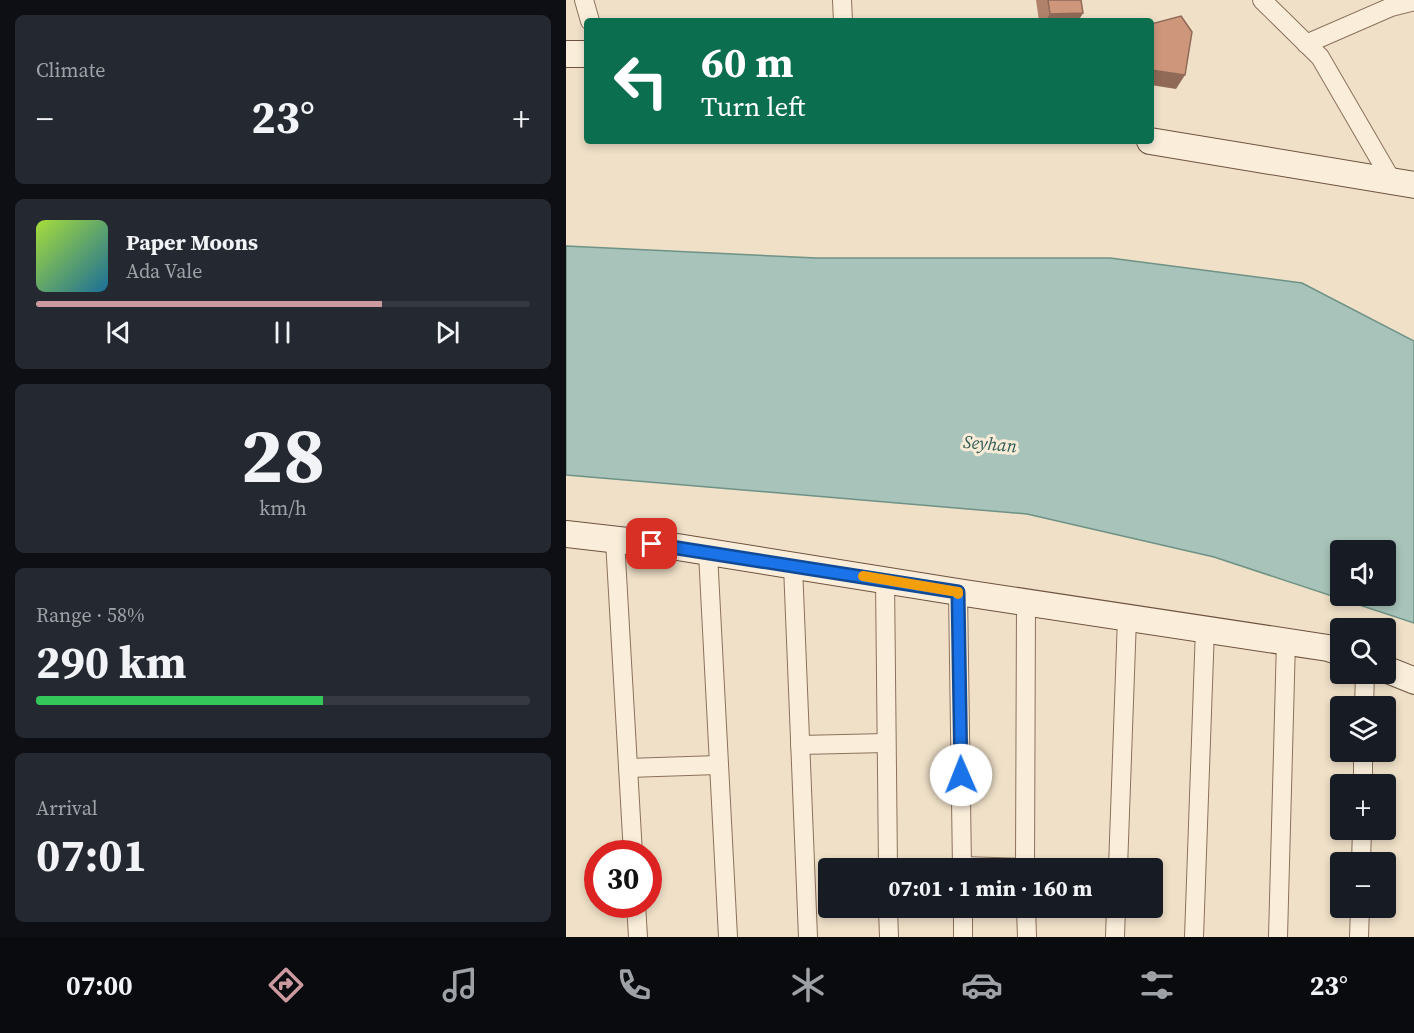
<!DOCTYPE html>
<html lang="en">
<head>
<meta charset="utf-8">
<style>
  body { margin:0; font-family:"Source Serif 4",serif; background:#242831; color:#f1f3f6; height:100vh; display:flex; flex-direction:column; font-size:22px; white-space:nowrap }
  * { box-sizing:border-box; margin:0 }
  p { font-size:20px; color:#9ea1a6 }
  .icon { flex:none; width:33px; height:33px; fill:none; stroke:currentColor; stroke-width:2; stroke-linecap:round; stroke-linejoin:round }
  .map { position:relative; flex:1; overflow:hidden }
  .side { display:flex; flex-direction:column; gap:15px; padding:15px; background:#0d0f14; width:566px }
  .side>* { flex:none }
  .top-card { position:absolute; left:18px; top:18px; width:570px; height:126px; border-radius:6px; box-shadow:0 3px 9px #0003; background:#0b6e4f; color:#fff; overflow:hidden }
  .buttons { position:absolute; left:764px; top:540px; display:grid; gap:12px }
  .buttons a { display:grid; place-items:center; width:66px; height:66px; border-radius:6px; background:#171b24; box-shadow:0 3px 9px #0003; font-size:30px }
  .speed { position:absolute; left:18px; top:840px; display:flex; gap:12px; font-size:30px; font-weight:700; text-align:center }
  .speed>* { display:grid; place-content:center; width:78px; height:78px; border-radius:50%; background:#171b24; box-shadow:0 3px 9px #0003; line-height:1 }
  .speed .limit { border:9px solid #d22; background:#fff; color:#111 }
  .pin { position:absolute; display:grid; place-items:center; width:51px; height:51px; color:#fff; margin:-26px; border-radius:12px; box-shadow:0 3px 9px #0006 }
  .me { position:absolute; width:66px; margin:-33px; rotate:359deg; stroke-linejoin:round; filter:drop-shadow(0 0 4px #0008) }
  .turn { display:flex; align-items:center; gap:21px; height:126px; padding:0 18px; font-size:27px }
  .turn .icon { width:78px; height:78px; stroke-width:2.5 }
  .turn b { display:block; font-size:42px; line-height:51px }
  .big { font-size:45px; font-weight:700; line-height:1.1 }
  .side .widget { flex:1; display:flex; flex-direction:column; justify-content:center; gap:9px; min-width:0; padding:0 21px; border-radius:9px; background:#242831 }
  .side .dial { align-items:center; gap:0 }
  .dial b { font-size:78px; line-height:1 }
  .song { display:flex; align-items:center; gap:18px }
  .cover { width:72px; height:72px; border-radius:9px; background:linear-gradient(135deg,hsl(80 70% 55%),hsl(200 70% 35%)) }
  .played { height:6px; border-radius:3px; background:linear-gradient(90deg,#cb999f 70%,#363941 70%) }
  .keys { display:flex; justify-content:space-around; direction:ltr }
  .heat { display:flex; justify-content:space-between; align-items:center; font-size:33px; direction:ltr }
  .charge { height:9px; border-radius:4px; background:linear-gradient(90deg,#34c759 58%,#363941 0) }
  .trip { position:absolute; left:252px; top:858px; width:345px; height:60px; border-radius:6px; background:#171b24; box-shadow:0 3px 9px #0003; font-weight:700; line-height:60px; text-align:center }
  .dock { display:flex; height:96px; justify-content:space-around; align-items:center; background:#090b0e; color:#9ea1a6 }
  .dock .icon { width:42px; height:42px }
  .dock .selected { color:#cb999f }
  .dock b { font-size:27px; color:#f1f3f6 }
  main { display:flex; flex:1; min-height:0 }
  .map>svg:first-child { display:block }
  .water { fill:#a8c3b9; stroke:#6e9286; stroke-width:1.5; fill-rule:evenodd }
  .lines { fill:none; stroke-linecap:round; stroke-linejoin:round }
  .street-casing { stroke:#8c715c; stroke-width:20 }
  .secondary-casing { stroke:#6e523f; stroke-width:28 }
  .street { stroke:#faeedb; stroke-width:18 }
  .secondary { stroke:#faeedb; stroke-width:26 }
  .wall { fill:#b1826b }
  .shaded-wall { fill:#906a57 }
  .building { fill:#ce977c; stroke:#906a57; stroke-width:1.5 }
  .route-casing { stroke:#114b97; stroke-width:15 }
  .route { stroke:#1a73e8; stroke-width:10 }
  .slow { stroke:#f59e0b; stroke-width:10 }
  .labels { text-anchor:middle; stroke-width:6; stroke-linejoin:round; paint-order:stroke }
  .water-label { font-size:18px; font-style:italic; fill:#2f5c55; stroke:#f7ebd7 }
</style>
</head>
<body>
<main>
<section class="side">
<div class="widget"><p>Climate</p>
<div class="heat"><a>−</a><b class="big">23°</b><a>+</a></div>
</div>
<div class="widget">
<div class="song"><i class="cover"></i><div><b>Paper Moons</b><p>Ada Vale</p></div></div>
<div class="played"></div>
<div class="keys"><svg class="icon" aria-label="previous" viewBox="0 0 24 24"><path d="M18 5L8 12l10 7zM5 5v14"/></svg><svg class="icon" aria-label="pause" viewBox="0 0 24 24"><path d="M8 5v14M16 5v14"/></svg><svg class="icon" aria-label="next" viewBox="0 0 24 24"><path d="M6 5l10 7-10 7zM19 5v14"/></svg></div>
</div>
<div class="widget dial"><b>28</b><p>km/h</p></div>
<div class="widget"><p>Range · 58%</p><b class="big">290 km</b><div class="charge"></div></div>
<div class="widget"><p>Arrival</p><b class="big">07:01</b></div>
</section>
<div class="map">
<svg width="849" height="937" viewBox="0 0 849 937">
  <rect width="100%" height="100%" fill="#efe0c7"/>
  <path class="water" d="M0,246L250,258H544L736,283L848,341V623L648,557L461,514L0,475ZM774,550H819V596H774Z"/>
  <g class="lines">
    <g class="street-casing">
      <g id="street">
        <polyline points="18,0 24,21"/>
        <polyline points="276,0 277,21"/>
        <polyline points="696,0 754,57 826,181"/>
        <polyline points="740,44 825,7 849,1"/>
        <polyline points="49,540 67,854"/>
        <polyline points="142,553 162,937"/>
        <polyline points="227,566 242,937"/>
        <polyline points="319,579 322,868"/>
        <polyline points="392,592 396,868"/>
        <polyline points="798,706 799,674"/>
        <polyline points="234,745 320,743"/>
        <polyline points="62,768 152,765"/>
        <polyline points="797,784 797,752"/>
        <polyline points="795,862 796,830"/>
        <polyline points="396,866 459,868"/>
        <polyline points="459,868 460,602"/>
        <polyline points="552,868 561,618"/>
        <polyline points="70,904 72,937"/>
        <polyline points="322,908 323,937"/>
        <polyline points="397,908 397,937"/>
        <polyline points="460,908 461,937"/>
        <polyline points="549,937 550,908"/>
        <polyline points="628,937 639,628"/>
        <polyline points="712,937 720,641"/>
        <polyline points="793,937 794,908"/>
      </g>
    </g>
    <g class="secondary-casing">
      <g id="secondary">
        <polyline points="0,54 21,54"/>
        <polyline points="584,141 849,185"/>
        <polyline points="0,534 105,546 392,592 762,648 774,652"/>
        <polyline points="819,669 849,681"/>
      </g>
    </g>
    <use href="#street" class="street"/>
    <use href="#secondary" class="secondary"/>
  </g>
  <polygon class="wall" points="470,0 515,0 517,13 512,21 473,21"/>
  <g class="shaded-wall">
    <polygon points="517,13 512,21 479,21 484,14"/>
    <polygon points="585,70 619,75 610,89 585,85"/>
  </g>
  <g class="building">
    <polygon points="482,0 515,0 517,13 484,14"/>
    <polygon points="615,16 626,32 619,75 585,70 585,24"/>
  </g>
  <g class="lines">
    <g class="route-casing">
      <polyline id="route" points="86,544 392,592 395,775"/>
    </g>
    <use href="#route" class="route"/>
    <polyline class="slow" points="297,576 392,592 392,594"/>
  </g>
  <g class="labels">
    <g class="water-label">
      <text transform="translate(424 444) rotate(5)" y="6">Seyhan</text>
    </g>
  </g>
</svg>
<div class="buttons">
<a><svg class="icon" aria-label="sound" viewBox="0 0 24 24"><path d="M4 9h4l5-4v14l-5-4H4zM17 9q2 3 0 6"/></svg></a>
<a><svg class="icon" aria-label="search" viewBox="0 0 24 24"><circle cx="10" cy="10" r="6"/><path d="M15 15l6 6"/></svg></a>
<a><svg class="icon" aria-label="layers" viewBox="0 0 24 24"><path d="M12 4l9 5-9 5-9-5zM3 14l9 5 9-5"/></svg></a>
<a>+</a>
<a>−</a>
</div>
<div class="speed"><div class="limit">30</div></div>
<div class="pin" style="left:86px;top:544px;background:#d93025"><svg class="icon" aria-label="arrive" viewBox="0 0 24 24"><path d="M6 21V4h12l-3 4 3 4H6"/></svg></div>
<svg class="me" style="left:395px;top:775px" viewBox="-20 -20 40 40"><circle r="19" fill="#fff"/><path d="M0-13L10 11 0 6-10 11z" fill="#1a73e8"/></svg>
<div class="trip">07:01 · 1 min · 160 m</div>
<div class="top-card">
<div class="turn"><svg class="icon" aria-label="left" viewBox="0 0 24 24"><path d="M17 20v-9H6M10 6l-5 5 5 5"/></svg><div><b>60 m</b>Turn left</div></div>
</div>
</div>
</main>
<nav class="dock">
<b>07:00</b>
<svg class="icon selected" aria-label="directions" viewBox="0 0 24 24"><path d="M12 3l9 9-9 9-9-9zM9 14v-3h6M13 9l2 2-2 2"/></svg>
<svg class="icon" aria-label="music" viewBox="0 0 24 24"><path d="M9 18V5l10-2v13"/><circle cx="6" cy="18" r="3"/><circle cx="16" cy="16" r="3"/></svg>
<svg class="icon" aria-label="phone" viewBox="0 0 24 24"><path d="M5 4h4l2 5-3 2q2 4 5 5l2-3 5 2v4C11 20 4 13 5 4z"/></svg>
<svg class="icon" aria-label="climate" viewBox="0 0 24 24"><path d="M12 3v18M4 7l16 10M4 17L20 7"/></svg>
<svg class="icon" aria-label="car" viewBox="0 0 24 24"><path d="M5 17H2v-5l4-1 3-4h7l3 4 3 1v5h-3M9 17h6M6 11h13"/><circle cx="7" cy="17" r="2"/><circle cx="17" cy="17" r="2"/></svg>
<svg class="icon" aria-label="filters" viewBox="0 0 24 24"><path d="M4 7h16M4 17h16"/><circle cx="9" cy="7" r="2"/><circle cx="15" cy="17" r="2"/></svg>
<b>23°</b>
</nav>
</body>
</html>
